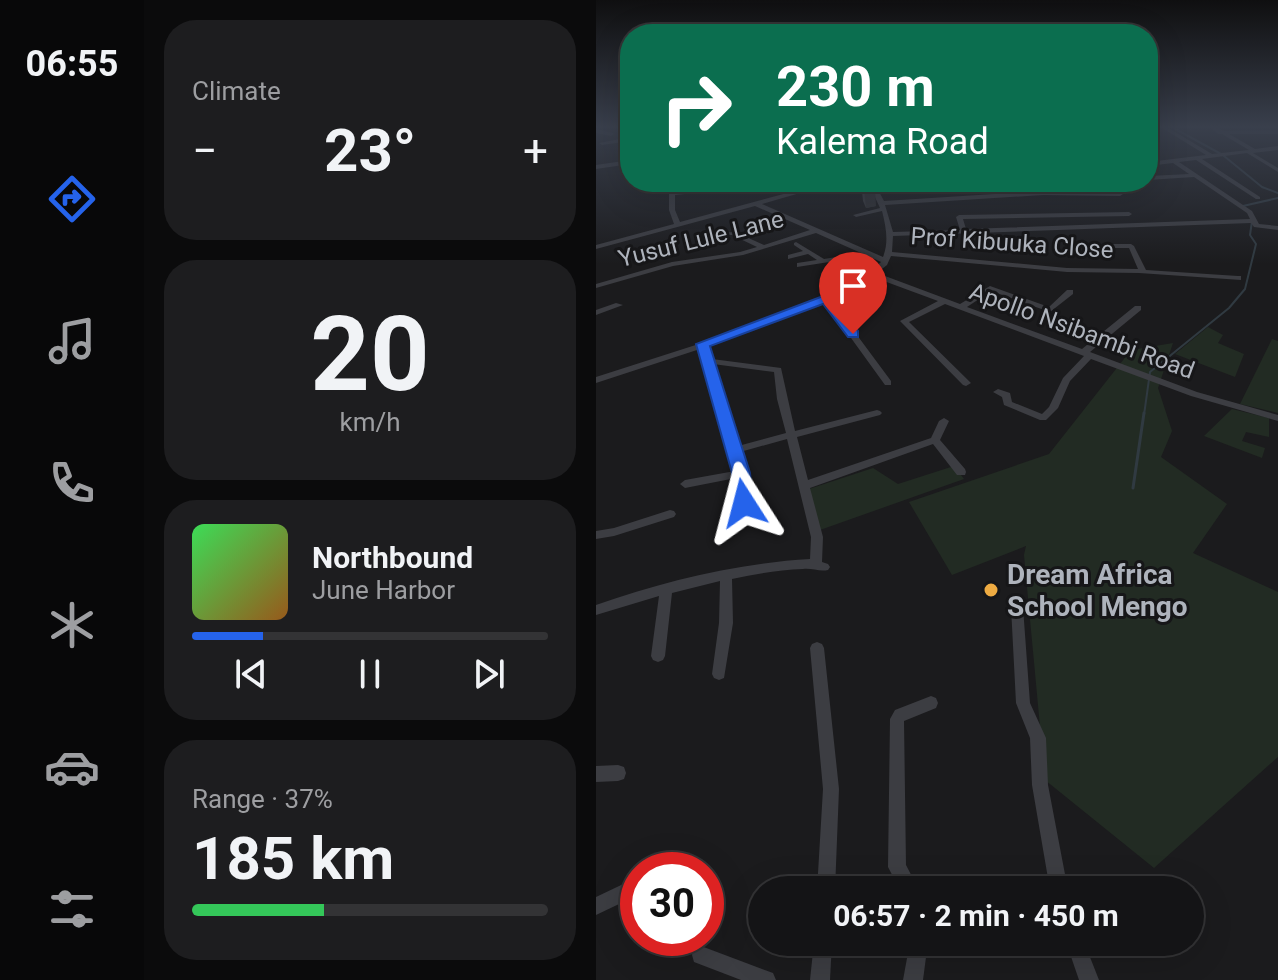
<!DOCTYPE html>
<html lang="en">
<head>
<meta charset="utf-8">
<style>
  body { margin:0; font-family:Roboto,sans-serif; background:#1d1d1f; color:#f1f3f6; height:100vh; display:flex; flex-direction:column; font-size:30px; white-space:nowrap }
  * { box-sizing:border-box; margin:0 }
  p { font-size:26px; color:#9d9ea1 }
  .icon { flex:none; width:44px; height:44px; fill:none; stroke:currentColor; stroke-width:2; stroke-linecap:round; stroke-linejoin:round }
  .map { position:relative; flex:1; overflow:hidden }
  .details { display:flex; flex-direction:column; gap:20px; padding:20px; background:#0b0b0c; width:452px }
  .details>* { flex:none }
  .hud { position:absolute; left:24px; top:24px; width:538px; height:168px; border-radius:32px; box-shadow:0 8px 32px #0002,0 0 0 2px #333335; background:#0b6e4f; color:#fff; overflow:hidden }
  .speed { position:absolute; left:24px; top:852px; display:flex; gap:16px; font-size:40px; font-weight:700; text-align:center }
  .speed>* { display:grid; place-content:center; width:104px; height:104px; border-radius:50%; background:#141416; box-shadow:0 8px 32px #0002,0 0 0 2px #333335; line-height:1 }
  .speed .limit { border:12px solid #d22; background:#fff; color:#111 }
  .pin { position:absolute; display:grid; place-items:center; width:68px; height:68px; color:#fff; margin:-82px -34px; border-radius:50% 50% 50% 0; rotate:-45deg; box-shadow:0 0 8px #0007 }
  .pin .icon { rotate:45deg }
  .me { position:absolute; width:88px; margin:-44px; rotate:351deg; stroke-linejoin:round; filter:drop-shadow(0 0 6px #0008) }
  .turn { display:flex; align-items:center; gap:28px; height:168px; padding:0 24px; font-size:36px }
  .turn .icon { width:104px; height:104px; stroke-width:2.5 }
  .turn b { display:block; font-size:56px; line-height:68px }
  .big { font-size:60px; font-weight:700; line-height:1.1 }
  .details .widget { flex:1; display:flex; flex-direction:column; justify-content:center; gap:12px; min-width:0; padding:0 28px; border-radius:32px; background:#1d1d1f }
  .details .dial { align-items:center; gap:0 }
  .dial b { font-size:104px; line-height:1 }
  .song { display:flex; align-items:center; gap:24px }
  .cover { width:96px; height:96px; border-radius:12px; background:linear-gradient(135deg,hsl(130 70% 55%),hsl(30 70% 35%)) }
  .played { height:8px; border-radius:4px; background:linear-gradient(90deg,#2563eb 20%,#333335 20%) }
  .keys { display:flex; justify-content:space-around; direction:ltr }
  .heat { display:flex; justify-content:space-between; align-items:center; font-size:44px; direction:ltr }
  .charge { height:12px; border-radius:6px; background:linear-gradient(90deg,#34c759 37%,#333335 0) }
  .trip { position:absolute; left:152px; top:876px; width:456px; height:80px; border-radius:40px; background:#141416; box-shadow:0 8px 32px #0002,0 0 0 2px #333335; font-weight:700; line-height:80px; text-align:center }
  main { display:flex; flex:1; min-height:0 }
  .tabs { display:flex; flex-direction:column; width:144px; justify-content:space-around; align-items:center; background:#080809; color:#9d9ea1 }
  .tabs .icon { width:56px; height:56px }
  .tabs .selected { color:#2563eb }
  .tabs b { font-size:36px; color:#f1f3f6 }
  .map>svg:first-child { display:block }
  .green { fill:#222b23 }
  .lines { fill:none; stroke-linecap:round; stroke-linejoin:round }
  .stream-far1 { stroke:#303a41; stroke-width:2 }
  .stream { stroke:#303a41; stroke-width:3 }
  .minor { fill:#3c3d42; fill-rule:evenodd }
  .wall { fill:#3b3c40 }
  .shaded-wall { fill:#303134 }
  .building { fill:#45464a; stroke:#303134; stroke-width:2 }
  .route { fill:#2563eb; stroke:#184099; stroke-width:2 }
  .poi-dot { fill:#eeab42; stroke:#161618; stroke-width:3 }
  .labels { text-anchor:middle; stroke-width:6; stroke-linejoin:round; paint-order:stroke }
  .far-street-label { font-size:24px; fill:#aeb3bc; stroke:#161618 }
  .poi-label { font-size:28px; font-weight:bold; fill:#aeb3bc; stroke:#161618; text-anchor:start }
</style>
</head>
<body>
<main>
<nav class="tabs">
<b>06:55</b>
<svg class="icon selected" aria-label="directions" viewBox="0 0 24 24"><path d="M12 3l9 9-9 9-9-9zM9 14v-3h6M13 9l2 2-2 2"/></svg>
<svg class="icon" aria-label="music" viewBox="0 0 24 24"><path d="M9 18V5l10-2v13"/><circle cx="6" cy="18" r="3"/><circle cx="16" cy="16" r="3"/></svg>
<svg class="icon" aria-label="phone" viewBox="0 0 24 24"><path d="M5 4h4l2 5-3 2q2 4 5 5l2-3 5 2v4C11 20 4 13 5 4z"/></svg>
<svg class="icon" aria-label="climate" viewBox="0 0 24 24"><path d="M12 3v18M4 7l16 10M4 17L20 7"/></svg>
<svg class="icon" aria-label="car" viewBox="0 0 24 24"><path d="M5 17H2v-5l4-1 3-4h7l3 4 3 1v5h-3M9 17h6M6 11h13"/><circle cx="7" cy="17" r="2"/><circle cx="17" cy="17" r="2"/></svg>
<svg class="icon" aria-label="filters" viewBox="0 0 24 24"><path d="M4 7h16M4 17h16"/><circle cx="9" cy="7" r="2"/><circle cx="15" cy="17" r="2"/></svg>
</nav>
<section class="details">
<div class="widget"><p>Climate</p>
<div class="heat"><a>−</a><b class="big">23°</b><a>+</a></div>
</div>
<div class="widget dial"><b>20</b><p>km/h</p></div>
<div class="widget">
<div class="song"><i class="cover"></i><div><b>Northbound</b><p>June Harbor</p></div></div>
<div class="played"></div>
<div class="keys"><svg class="icon" aria-label="previous" viewBox="0 0 24 24"><path d="M18 5L8 12l10 7zM5 5v14"/></svg><svg class="icon" aria-label="pause" viewBox="0 0 24 24"><path d="M8 5v14M16 5v14"/></svg><svg class="icon" aria-label="next" viewBox="0 0 24 24"><path d="M6 5l10 7-10 7zM19 5v14"/></svg></div>
</div>
<div class="widget"><p>Range · 37%</p><b class="big">185 km</b><div class="charge"></div></div>
</section>
<div class="map">
<svg width="682" height="980" viewBox="0 0 682 980">
  <rect width="100%" height="100%" fill="#1b1b1d"/>
  <g class="green">
    <polygon points="612,327 627,335 622,343 648,354 639,377 579,354"/>
    <polygon points="676,339 682,341 682,413 644,404"/>
    <polygon points="577,343 562,388 576,431 565,457 631,504 597,553 682,592 682,757 558,868 449,780 428,555 430,546 356,575 313,502 453,454 535,350"/>
    <polygon points="636,409 673,418 673,437 650,432 646,441 669,448 666,458 608,436"/>
    <polygon points="358,466 368,479 224,530 213,489 277,468 302,484"/>
  </g>
  <g class="lines">
    <g class="stream-far1">
      <polyline points="574,126 625,154"/>
      <polyline points="628,156 666,187 682,193"/>
      <polyline points="647,206 682,198"/>
      <polyline points="548,415 554,372 633,308 649,289 660,244 654,235 656,221"/>
    </g>
    <polyline class="stream" points="537,488 548,413"/>
    <g class="minor">
      <path d="M563,126H569L616,154L653,150L626,134H622L613,126H619L628,131L682,130V134H633L659,149L682,146V150L657,153L682,168V172L651,153L606,159L664,197V199H660L600,160L583,162L656,211L663,224L682,226V230L658,227L655,223L297,236L296,252L471,268L542,269L533,248H507L504,246L507,244H535L538,246L550,270L642,276H645V280L543,273L471,272L295,256L291,265L281,273L364,304L394,286L453,307L471,290H477V294L454,312L395,291L371,307L486,349L539,306H545V310L494,352L601,392L682,415V421L595,396L495,359L474,381L462,408L450,420H444L408,405L406,397L397,392L402,389L414,393L416,402L446,414L453,407L467,378L488,356L349,304L313,322L375,383L370,386L367,385L304,321L342,301L277,277L235,300L295,381V385H289L229,302L112,346L116,359L185,368L199,431L281,410L284,411L286,413L284,415L201,437L212,480L335,438L343,421L348,418L353,421L344,440L369,469L370,472L369,475H361L337,444L214,488L227,537L226,562L232,564L234,567L232,570C224,572 216,568 207,569C183,570 160,574 136,579L137,623L128,678L123,680L118,678L116,674L123,623L124,581L76,593L69,656L67,660L62,662L57,660L55,656L63,596L0,615V605C67,581 143,563 214,559L215,537L191,439L144,452L150,473L154,503L152,506H144L142,503L140,478L89,488L84,484L89,480L139,471L104,349L0,383V377L109,342L198,310L238,293L269,276L285,262L272,256L201,267V263L221,260L212,254L192,259V255L207,251L198,245V243L200,242L228,259L265,253L220,233L147,255L77,266L0,288V284L76,262L144,252L161,247L136,235H121V233L139,232L168,245L214,230L159,206L0,249V245L78,224L73,210V182H106L79,186V191L128,186L131,188L128,190L79,195V210L84,222L232,182H242L166,204L287,257C293,242 290,227 286,211L260,217L257,215L284,208L272,182H278L288,201L447,191L524,192L527,194L524,196L447,195L289,205L297,232L364,230L360,217L363,215L533,212L536,214L533,216L367,219L370,229L654,219L651,213L598,177L552,180V176L593,174L577,163L552,166V162L610,155ZM117,364L178,372L181,399L190,433L142,446Z"/>
      <polygon points="0,129 17,133 18,134 15,136 0,133"/>
      <polygon points="34,137 34,141 6,145 3,143"/>
      <polygon points="34,160 34,164 0,169 0,165"/>
      <polygon points="343,182 350,182 354,186 349,187"/>
      <polygon points="20,303 27,305 0,315 0,310"/>
      <polygon points="74,510 78,511 80,514 78,517 18,536 0,539 0,531 18,528"/>
      <polygon points="421,602 426,603 427,607 434,703 450,738 452,785 472,890 454,890 436,785 434,738 420,703 415,607 416,603"/>
      <polygon points="221,642 226,644 228,648 243,789 239,890 221,890 227,789 214,648 216,644"/>
      <polygon points="335,696 340,698 342,703 340,708 308,721 310,865 323,890 304,890 292,867 294,719 299,710"/>
      <polygon points="22,765 28,767 30,773 28,779 22,781 0,782 0,766"/>
      <polygon points="42,877 42,895 0,915 0,897"/>
      <polygon points="218,942 236,942 234,980 214,980"/>
      <polygon points="314,942 332,942 327,980 307,980"/>
      <polygon points="470,942 488,942 503,980 483,980"/>
      <polygon points="105,946 177,973 180,980 145,980 98,962 96,955 98,948"/>
    </g>
  </g>
  <polygon class="wall" points="265,182 280,206 270,208 267,201"/>
  <polygon class="shaded-wall" points="279,187 280,206 270,208 268,189"/>
  <polygon class="building" points="265,182 276,182 279,187 268,189"/>
  <linearGradient id="sky" x2="0" y2="1"><stop stop-color="#0f0f10"/><stop offset="0.48" stop-color="#393f4c"/><stop offset="1" stop-color="#393f4c" stop-opacity="0"/></linearGradient>
  <rect width="682" height="264" fill="url(#sky)"/>
  <polygon class="route" points="230,295 262,331 262,337 252,337 227,304 114,346 154,473 157,503 148,510 141,508 136,473 100,344"/>
  <circle class="poi-dot" cx="395" cy="590" r="8"/>
  <g class="labels">
    <g class="far-street-label">
      <text transform="translate(105 239) rotate(-14)" y="8">Yusuf Lule Lane</text>
      <text transform="translate(416 243) rotate(4)" y="8">Prof Kibuuka Close</text>
      <text transform="translate(486 331) rotate(20)" y="8">Apollo Nsibambi Road</text>
    </g>
    <g class="poi-label">
      <text x="411" y="584">Dream Africa<tspan x="411" dy="32">School Mengo</tspan></text>
    </g>
  </g>
</svg>
<div class="speed"><div class="limit">30</div></div>
<div class="pin" style="left:257px;top:334px;background:#d93025"><svg class="icon" aria-label="arrive" viewBox="0 0 24 24"><path d="M6 21V4h12l-3 4 3 4H6"/></svg></div>
<svg class="me" style="left:148px;top:503px" viewBox="-20 -20 40 40"><path d="M0-17L14 15 0 8-14 15z" fill="#2563eb" stroke="#fff" stroke-width="4"/></svg>
<div class="trip">06:57 · 2 min · 450 m</div>
<div class="hud">
<div class="turn"><svg class="icon" aria-label="right" viewBox="0 0 24 24"><path d="M7 20v-9h11M14 6l5 5-5 5"/></svg><div><b>230 m</b>Kalema Road</div></div>
</div>
</div>
</main>
</body>
</html>
